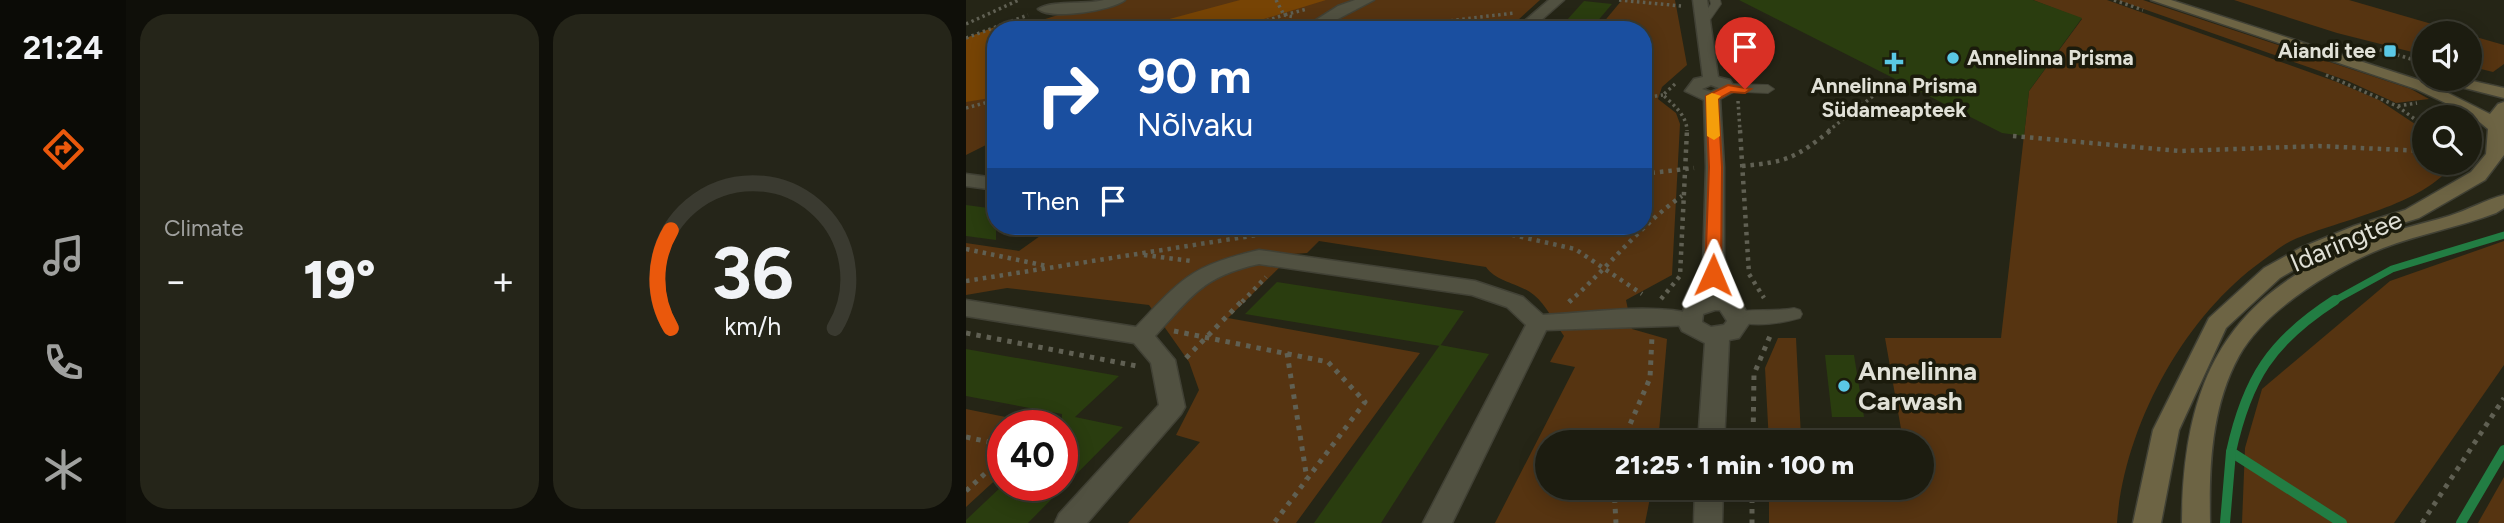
<!DOCTYPE html>
<html lang="en">
<head>
<meta charset="utf-8">
<style>
  body { margin:0; font-family:Figtree,sans-serif; background:#252519; color:#f1f3f6; height:100vh; display:flex; flex-direction:column; font-size:26px; white-space:nowrap }
  * { box-sizing:border-box; margin:0 }
  p { font-size:23px; color:#a0a19f }
  .icon { flex:none; width:38px; height:38px; fill:none; stroke:currentColor; stroke-width:2; stroke-linecap:round; stroke-linejoin:round }
  .map { position:relative; flex:1; overflow:hidden }
  .side { display:flex; flex-direction:column; gap:14px; padding:14px; background:#0f0f09; width:840px }
  .side>* { flex:none }
  .guide { position:absolute; left:21px; top:21px; width:665px; height:214px; border-radius:28px; box-shadow:0 4px 18px #0003,0 0 0 2px #3a3a30; background:#1a4fa0; color:#fff; overflow:hidden }
  .buttons { position:absolute; left:1446px; top:21px; display:grid; gap:14px }
  .buttons a { display:grid; place-items:center; width:70px; height:70px; border-radius:50%; background:#1c1c10; box-shadow:0 4px 18px #0003,0 0 0 2px #3a3a30; font-size:35px }
  .speed { position:absolute; left:21px; top:410px; display:flex; gap:14px; font-size:35px; font-weight:700; text-align:center }
  .speed>* { display:grid; place-content:center; width:91px; height:91px; border-radius:50%; background:#1c1c10; box-shadow:0 4px 18px #0003,0 0 0 2px #3a3a30; line-height:1 }
  .speed .limit { border:10px solid #d22; background:#fff; color:#111 }
  .pin { position:absolute; display:grid; place-items:center; width:60px; height:60px; color:#fff; margin:-72px -30px; border-radius:50% 50% 50% 0; rotate:-45deg; box-shadow:0 0 7px #0007 }
  .pin .icon { rotate:45deg }
  .me { position:absolute; width:77px; margin:-38px; rotate:1deg; stroke-linejoin:round; filter:drop-shadow(0 0 5px #0008) }
  .turn { display:flex; align-items:center; gap:24px; height:147px; padding:0 35px; font-size:32px }
  .turn .icon { width:91px; height:91px; stroke-width:2.5 }
  .turn b { display:block; font-size:49px; line-height:60px }
  .then { display:flex; align-items:center; height:66px; padding:0 35px; background:#0003; gap:14px; font-size:26px }
  .big { font-size:52px; font-weight:800; line-height:1.1 }
  .side .widget { flex:1; display:flex; flex-direction:column; justify-content:center; gap:10px; min-width:0; padding:0 24px; border-radius:28px; background:#252519 }
  .side .dial { align-items:center; gap:0 }
  .dial svg { height:182px; overflow:visible; fill:none; stroke:#3a3a30; stroke-width:7; stroke-linecap:round; text-anchor:middle }
  .dial text { fill:#f1f3f6; stroke:none }
  .heat { display:flex; justify-content:space-between; align-items:center; font-size:38px; direction:ltr }
  .side .tiles { flex:1; display:grid; gap:14px; grid-template-columns:repeat(2,1fr) }
  .trip { position:absolute; left:569px; top:430px; width:399px; height:70px; border-radius:35px; background:#1c1c10; box-shadow:0 4px 18px #0003,0 0 0 2px #3a3a30; font-weight:800; line-height:70px; text-align:center }
  main { display:flex; flex:1; min-height:0 }
  .dock { display:flex; flex-direction:column; width:126px; justify-content:space-around; align-items:center; background:#0b0b06; color:#a0a19f }
  .dock .icon { width:49px; height:49px }
  .dock .current { color:#ea580c }
  .dock b { font-size:32px; color:#f1f3f6 }
  .map>svg:first-child { display:block }
  .green { fill:#563411 }
  .forest { fill:#774405 }
  .lines { fill:none; stroke-linecap:round; stroke-linejoin:round }
  .stream-far1 { stroke:#227d43; stroke-width:7 }
  .stream { stroke:#227d43; stroke-width:10 }
  .building { fill:#2a3d0f }
  .service-casing { stroke:#414135; stroke-width:2 }
  .minor-casing { stroke:#414135; stroke-width:3 }
  .tertiary-casing { stroke:#414135; stroke-width:3 }
  .secondary-casing { stroke:#414135; stroke-width:3 }
  .path-far2 { stroke:#606053; stroke-width:3.5; stroke-dasharray:2.5 3.5; stroke-linecap:butt }
  .path-far1 { stroke:#606053; stroke-width:4.5; stroke-dasharray:3.5 5; stroke-linecap:butt }
  .path { stroke:#606053; stroke-width:5; stroke-dasharray:4.5 6; stroke-linecap:butt }
  .service { fill:#515141; fill-rule:evenodd }
  .minor { fill:#515141; fill-rule:evenodd }
  .tertiary { fill:#515141; fill-rule:evenodd }
  .secondary { fill:#6d6444; fill-rule:evenodd }
  .route { fill:#ea580c; stroke:#983908; stroke-width:2 }
  .slow { fill:#f59e0b }
  .poi-dot { fill:#5ac8e5; stroke:#1b1b0c; stroke-width:2.5 }
  .labels { text-anchor:middle; stroke-width:7; stroke-linejoin:round; paint-order:stroke }
  .far-poi-label { font-size:21px; font-weight:bold; fill:#e1e1d7; stroke:#1b1b0c; text-anchor:end }
  .street-label { font-size:26px; fill:#e1e1d7; stroke:#1b1b0c }
  .poi-label { font-size:26px; font-weight:bold; fill:#e1e1d7; stroke:#1b1b0c; text-anchor:start }
</style>
</head>
<body>
<main>
<nav class="dock">
<b>21:24</b>
<svg class="icon current" aria-label="directions" viewBox="0 0 24 24"><path d="M12 3l9 9-9 9-9-9zM9 14v-3h6M13 9l2 2-2 2"/></svg>
<svg class="icon" aria-label="music" viewBox="0 0 24 24"><path d="M9 18V5l10-2v13"/><circle cx="6" cy="18" r="3"/><circle cx="16" cy="16" r="3"/></svg>
<svg class="icon" aria-label="phone" viewBox="0 0 24 24"><path d="M5 4h4l2 5-3 2q2 4 5 5l2-3 5 2v4C11 20 4 13 5 4z"/></svg>
<svg class="icon" aria-label="climate" viewBox="0 0 24 24"><path d="M12 3v18M4 7l16 10M4 17L20 7"/></svg>
</nav>
<section class="side">
<div class="tiles">
<div class="widget"><p>Climate</p>
<div class="heat"><a>−</a><b class="big">19°</b><a>+</a></div>
</div>
<div class="widget dial"><svg viewBox="0 0 100 80">
<path d="M14 69A42 42 0 1 1 86 69"/>
<path d="M14 69A42 42 0 0 1 14 26" stroke="#ea580c"/>
<text x="50" y="56" font-size="32" font-weight="700">36</text>
<text x="50" y="72" font-size="11">km/h</text>
</svg></div>
</div>
</section>
<div class="map">
<svg width="1538" height="523" viewBox="0 0 1538 523">
  <rect width="100%" height="100%" fill="#252516"/>
  <g class="green">
    <polygon points="140,0 574,0 541,30 405,30 408,27 337,22 323,30 30,30 30,140 0,155 0,38 29,27 76,20"/>
    <path d="M656,0H709L721,65L696,87L692,99L710,113L714,124L706,275L660,300L666,329L701,339L692,443H581V488H686L679,523H529L609,367L584,362L598,336C589,323 580,305 568,295C553,283 530,282 520,267L353,241L341,253L327,254L262,318L454,353L330,523H162L234,442L210,435L233,390L223,362L183,305L41,288L0,295V243L53,251L88,226L138,230L144,226H677V30H631Z"/>
    <path d="M1067,0H1141L1371,82L1413,100L1458,130V163H1488C1457,206 1375,219 1327,240C1316,245 1306,254 1296,261C1218,317 1158,426 1151,523H803V488H956V443H803L799,368L812,338H830L835,437L937,440L919,338H1035L1063,91L1116,19Z"/>
    <polygon points="1152,0 1177,0 1445,89 1463,99 1430,103 1382,81"/>
    <polygon points="1268,0 1383,0 1497,33 1458,33 1458,55 1371,33"/>
    <polygon points="1503,35 1538,45 1538,64 1527,72 1503,66"/>
    <polygon points="1538,241 1538,365 1428,523 1276,523 1279,448 1296,389 1424,281"/>
    <polygon points="0,409 80,425 37,425 37,473 0,507"/>
    <polygon points="1538,477 1538,523 1512,523"/>
  </g>
  <g class="forest">
    <polygon points="274,0 360,0 262,30 134,30 196,21"/>
    <polygon points="76,20 95,23 105,30 30,30 30,97 0,102 0,38 29,27"/>
  </g>
  <g class="lines">
    <polyline class="stream-far1" points="1366,302 1426,269 1538,235"/>
    <g class="stream">
      <path d="M1369,300C1305,341 1281,379 1265,452L1376,523"/>
      <polyline points="1259,523 1265,452"/>
      <polyline points="1495,523 1538,450"/>
    </g>
  </g>
  <g class="building">
    <polygon points="773,0 1067,0 1116,18 1063,91 1058,136 1036,133"/>
    <polygon points="618,1 646,4 624,30 592,30"/>
    <polygon points="0,205 30,209 30,240 0,236"/>
    <polygon points="311,282 498,311 474,346 279,314"/>
    <polygon points="474,345 523,354 415,523 348,523"/>
    <polygon points="0,349 153,376 109,417 157,427 62,523 0,523 0,520 37,485 96,485 96,414 0,396"/>
    <polygon points="859,355 888,355 898,417 866,417"/>
  </g>
  <g class="lines">
    <g class="service-casing">
      <g id="service">
        <polygon points="744,0 754,0 755,4 741,24 733,24 732,22 745,4"/>
        <polygon points="762,84 802,85 808,89 802,93 758,91 758,85"/>
        <path d="M828,308L834,310L836,314L834,318C813,324 788,327 767,321L764,317L767,313C783,308 808,312 828,308Z"/>
      </g>
    </g>
    <g class="minor-casing">
      <g id="minor">
        <path d="M138,0H159C145,11 85,20 72,9C87,0 119,5 138,0Z"/>
        <polygon points="389,0 408,0 351,30 334,30 372,6"/>
        <polygon points="583,0 598,0 564,30 548,30"/>
        <polygon points="0,174 30,178 30,190 0,186"/>
        <path d="M293,250L509,281L557,297L577,315C623,313 687,302 731,315L734,320L731,325L580,330L486,523H457L560,325L541,307L506,295L293,264C237,276 226,296 189,336L209,360L219,407L215,414L121,523H89L93,514L193,405L185,363L168,343L0,316V300L170,327C217,278 224,266 293,250Z"/>
      </g>
    </g>
    <g class="tertiary-casing">
      <g id="tertiary">
        <path d="M727,0H741L752,77L764,80L770,90L754,99L758,167V296C774,299 780,307 784,322L773,338L763,340L758,443H732L739,343L716,331L713,325L719,305L736,298L740,167L738,100L719,91L728,79L737,77ZM745,85L753,88L745,92L736,89ZM749,310H754L761,321L758,325L745,327L736,322L737,314Z"/>
        <polygon points="729,488 757,488 756,523 728,523"/>
      </g>
    </g>
    <g class="secondary-casing">
      <g id="secondary">
        <polygon points="1185,0 1205,0 1462,83 1524,114 1532,104 1538,102 1538,155 1519,180 1453,218 1402,234 1348,258 1314,278 1260,328 1213,430 1195,523 1167,523 1187,430 1243,318 1298,268 1334,248 1388,226 1439,210 1505,172 1520,154 1522,129 1505,115 1450,89"/>
        <polygon points="1472,79 1498,79 1538,88 1538,98 1475,82"/>
        <path d="M1538,195V208L1530,213C1493,227 1454,234 1417,248C1369,267 1299,309 1273,356C1245,407 1243,467 1244,523H1216C1217,379 1261,292 1402,240C1428,230 1456,224 1483,216C1502,210 1519,200 1538,195Z"/>
      </g>
    </g>
    <g class="path-far2">
      <polyline points="310,0 318,15 341,9"/>
      <polyline points="653,0 715,6"/>
      <polyline points="1148,0 1177,10"/>
      <polyline points="0,24 53,0"/>
      <polyline points="383,29 398,30"/>
      <polyline points="272,30 318,15 328,17"/>
      <polyline points="407,30 548,13"/>
      <polyline points="0,38 62,15"/>
      <polyline points="1408,48 1445,59 1458,58"/>
      <polyline points="763,49 767,68"/>
      <polyline points="1360,75 1431,106 1458,126"/>
      <path d="M709,84L697,95C708,105 721,116 721,131"/>
      <polyline points="677,98 697,95"/>
      <polyline points="772,101 774,131"/>
      <polyline points="1432,106 1451,103"/>
      <polyline points="0,108 30,100"/>
      <polyline points="862,131 924,83"/>
    </g>
    <g class="path-far1">
      <polyline points="774,130 783,274 798,298"/>
      <polyline points="1047,136 1214,151 1353,146 1458,151"/>
      <path d="M776,166C822,162 829,158 865,130"/>
      <polyline points="677,174 728,168"/>
      <polyline points="531,226 547,235 609,249 676,294"/>
      <polyline points="0,249 81,266"/>
      <polyline points="178,255 225,261"/>
      <polyline points="0,281 348,226"/>
      <polyline points="695,299 714,276 721,130"/>
      <polyline points="276,302 300,277"/>
      <path d="M603,302C642,268 674,225 716,196"/>
    </g>
    <g class="path">
      <polyline points="603,302 605,300"/>
      <polyline points="208,331 362,362 399,402 308,523"/>
      <polyline points="0,333 171,366"/>
      <polyline points="321,353 341,479"/>
      <polyline points="220,358 277,300"/>
      <polyline points="0,437 37,445"/>
      <polyline points="656,443 684,378 686,336"/>
      <polyline points="787,443 788,374 804,336"/>
      <polyline points="648,488 650,523"/>
      <polyline points="786,488 786,523"/>
      <polyline points="0,491 37,457"/>
      <polyline points="1456,523 1538,398"/>
    </g>
    <use href="#service" class="service"/>
    <use href="#minor" class="minor"/>
    <use href="#tertiary" class="tertiary"/>
    <use href="#secondary" class="secondary"/>
  </g>
  <polygon class="route" points="762,85 785,89 779,93 765,92 752,99 756,167 755,275 747,280 739,275 743,167 740,96"/>
  <polygon class="slow" points="746,93 755,96 752,99 754,136 748,140 741,136 740,96"/>
  <g class="poi-dot">
    <rect x="1417" y="44" width="14" height="14" rx="3.5"/>
    <circle cx="987" cy="58" r="7"/>
    <path d="M924.5 51.5h7v7h7v7h-7v7h-7v-7h-7v-7h7z"/>
    <circle cx="878" cy="386" r="7"/>
  </g>
  <g class="labels">
    <g class="far-poi-label">
      <text x="1410" y="58">Aiandi tee</text>
      <text x="1001" y="65" text-anchor="start">Annelinna Prisma</text>
      <text x="928" y="93" text-anchor="middle">Annelinna Prisma<tspan x="928" dy="24">Südameapteek</tspan></text>
    </g>
    <g class="street-label">
      <text transform="translate(1380 241) rotate(-23)" y="9">Idaringtee</text>
    </g>
    <g class="poi-label">
      <text x="892" y="380">Annelinna<tspan x="892" dy="30">Carwash</tspan></text>
    </g>
  </g>
</svg>
<div class="buttons">
<a><svg class="icon" aria-label="sound" viewBox="0 0 24 24"><path d="M4 9h4l5-4v14l-5-4H4zM17 9q2 3 0 6"/></svg></a>
<a><svg class="icon" aria-label="search" viewBox="0 0 24 24"><circle cx="10" cy="10" r="6"/><path d="M15 15l6 6"/></svg></a>
</div>
<div class="speed"><div class="limit">40</div></div>
<div class="pin" style="left:779px;top:89px;background:#d93025"><svg class="icon" aria-label="arrive" viewBox="0 0 24 24"><path d="M6 21V4h12l-3 4 3 4H6"/></svg></div>
<svg class="me" style="left:747px;top:275px" viewBox="-20 -20 40 40"><path d="M0-17L14 15 0 8-14 15z" fill="#ea580c" stroke="#fff" stroke-width="4"/></svg>
<div class="trip">21:25 · 1 min · 100 m</div>
<div class="guide">
<div class="turn"><svg class="icon" aria-label="right" viewBox="0 0 24 24"><path d="M7 20v-9h11M14 6l5 5-5 5"/></svg><div><b>90 m</b>Nõlvaku</div></div>
<div class="then">Then<svg class="icon" aria-label="arrive" viewBox="0 0 24 24"><path d="M6 21V4h12l-3 4 3 4H6"/></svg></div>
</div>
</div>
</main>
</body>
</html>
